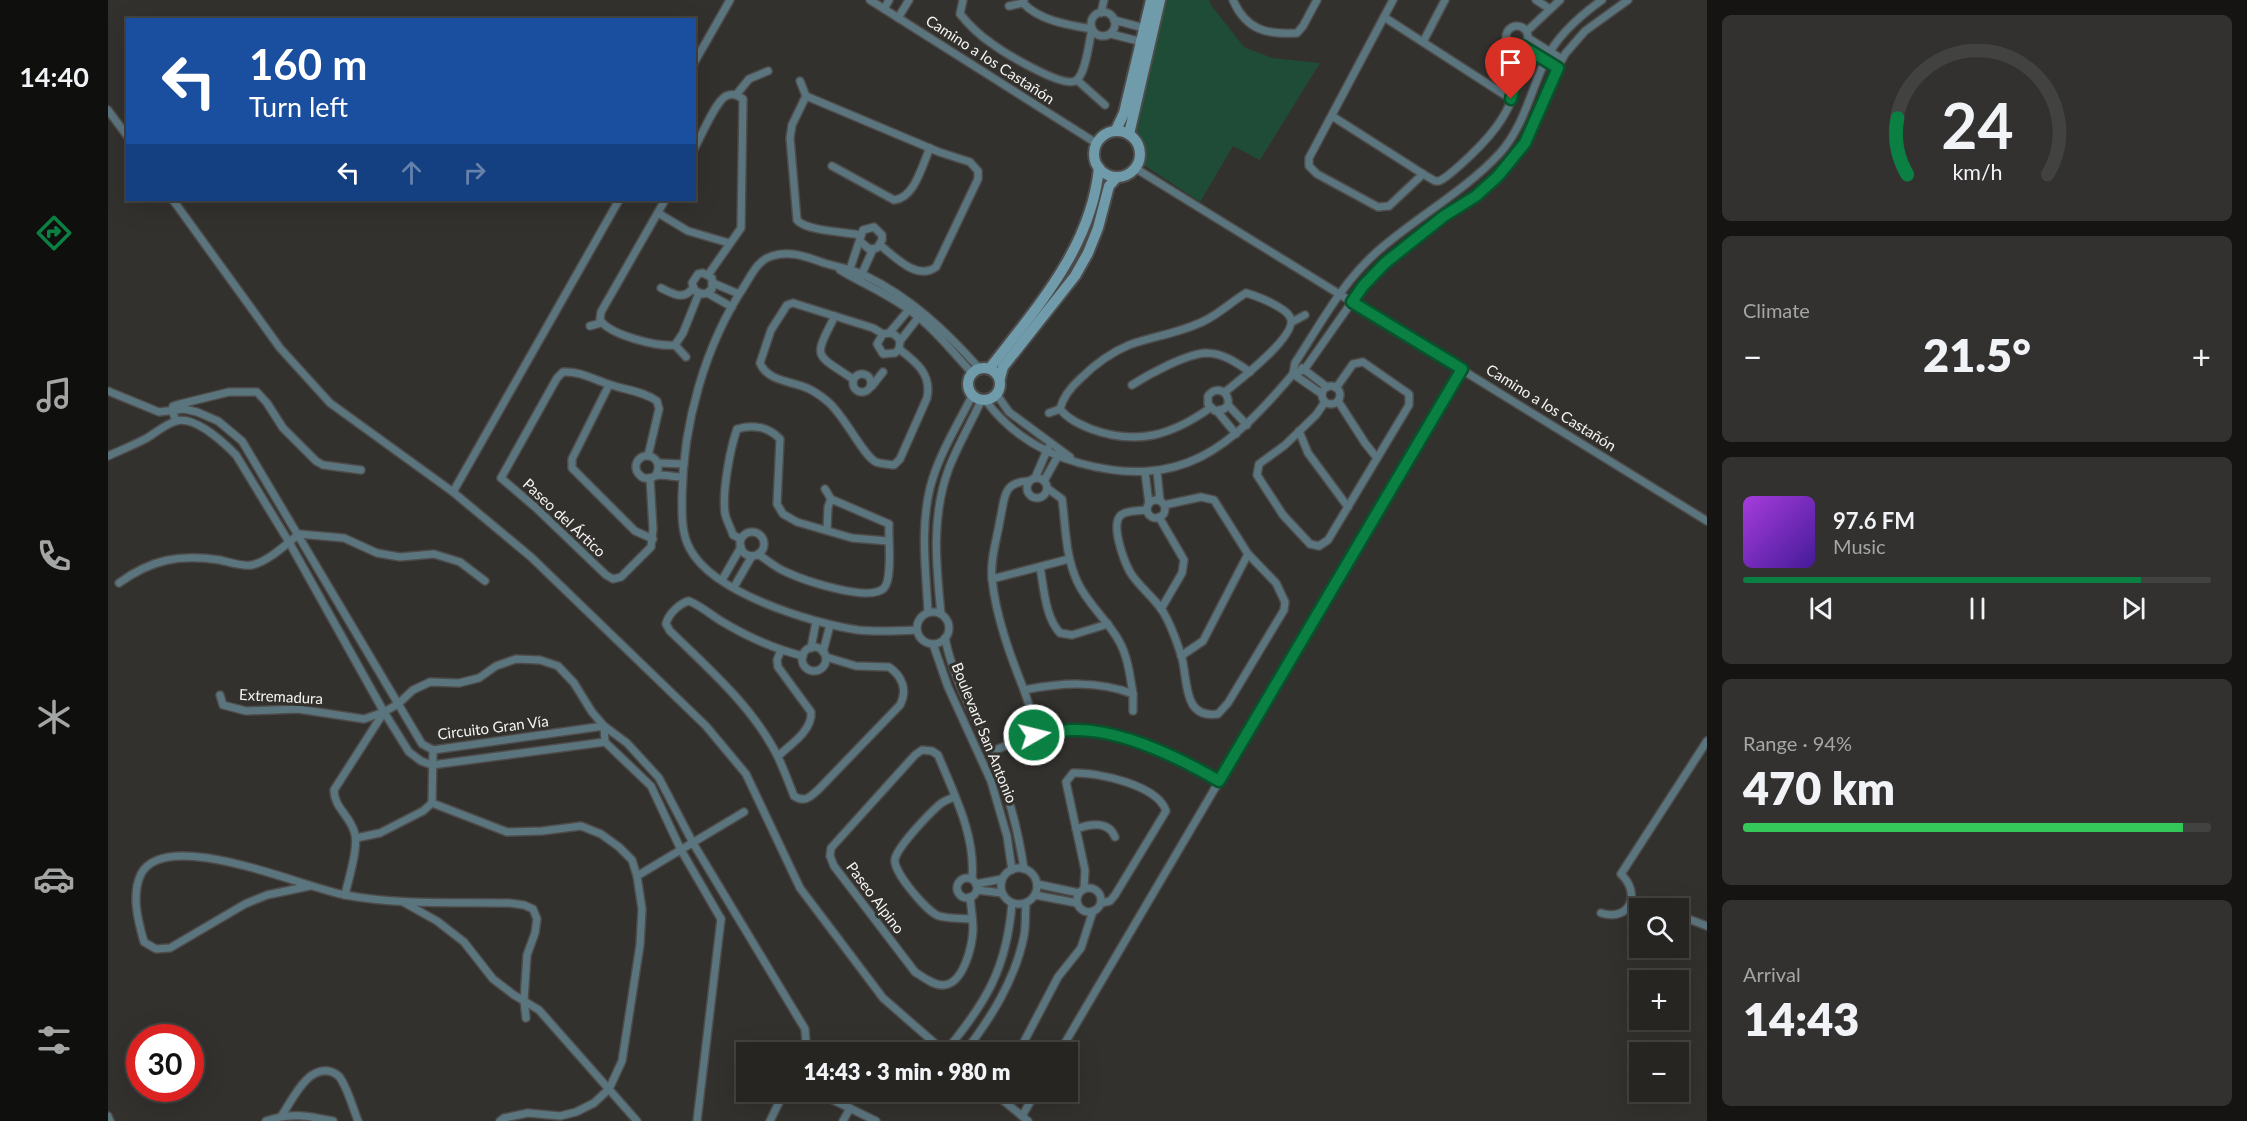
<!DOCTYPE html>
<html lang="en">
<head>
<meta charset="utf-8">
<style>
  body { margin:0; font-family:Lato,sans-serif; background:#32312f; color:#f1f3f6; height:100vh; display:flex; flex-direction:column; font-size:22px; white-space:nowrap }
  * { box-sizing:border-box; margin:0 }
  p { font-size:20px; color:#a4a5a5 }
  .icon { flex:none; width:33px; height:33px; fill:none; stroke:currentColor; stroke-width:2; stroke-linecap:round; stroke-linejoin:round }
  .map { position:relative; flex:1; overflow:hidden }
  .drawer { display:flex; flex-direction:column; gap:15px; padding:15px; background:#151413; width:540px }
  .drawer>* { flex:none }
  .hud { position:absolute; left:18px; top:18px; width:570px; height:183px; border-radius:0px; box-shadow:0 6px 24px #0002,0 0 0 2px #424240; background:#1a4fa0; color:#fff; overflow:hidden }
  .fabs { position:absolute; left:1521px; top:898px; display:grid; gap:12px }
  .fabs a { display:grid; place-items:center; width:60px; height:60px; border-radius:0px; background:#262522; box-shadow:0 6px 24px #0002,0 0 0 2px #424240; font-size:30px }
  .speed { position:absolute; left:18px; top:1024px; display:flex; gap:12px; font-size:30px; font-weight:700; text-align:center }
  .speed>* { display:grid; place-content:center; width:78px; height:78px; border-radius:50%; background:#262522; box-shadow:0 6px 24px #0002,0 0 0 2px #424240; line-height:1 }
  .speed .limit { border:9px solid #d22; background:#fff; color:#111 }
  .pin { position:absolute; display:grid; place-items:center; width:51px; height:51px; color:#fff; margin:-62px -26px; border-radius:50% 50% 50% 0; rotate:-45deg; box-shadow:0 0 6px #0007 }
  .pin .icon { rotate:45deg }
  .me { position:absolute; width:66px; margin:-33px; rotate:82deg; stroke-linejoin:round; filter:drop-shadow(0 0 4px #0008) }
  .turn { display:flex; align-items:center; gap:21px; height:126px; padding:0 24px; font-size:27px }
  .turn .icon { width:78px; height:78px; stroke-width:2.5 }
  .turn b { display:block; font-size:42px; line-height:51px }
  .lanes { display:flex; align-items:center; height:57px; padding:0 24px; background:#0003; justify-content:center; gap:30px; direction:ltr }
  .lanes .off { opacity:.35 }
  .big { font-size:45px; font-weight:800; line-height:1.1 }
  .drawer .card { flex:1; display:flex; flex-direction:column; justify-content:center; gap:9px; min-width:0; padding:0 21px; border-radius:9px; background:#32312f }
  .drawer .dial { align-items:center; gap:0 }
  .dial svg { height:156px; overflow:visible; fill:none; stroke:#424240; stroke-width:7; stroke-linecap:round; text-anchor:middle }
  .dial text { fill:#f1f3f6; stroke:none }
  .song { display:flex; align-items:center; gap:18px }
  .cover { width:72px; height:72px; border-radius:9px; background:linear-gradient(135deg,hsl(280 70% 55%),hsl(260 70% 35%)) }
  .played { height:6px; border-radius:3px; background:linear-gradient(90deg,#0b8043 85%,#424240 85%) }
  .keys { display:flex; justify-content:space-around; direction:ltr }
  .heat { display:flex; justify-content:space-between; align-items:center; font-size:33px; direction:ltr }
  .charge { height:9px; border-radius:4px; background:linear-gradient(90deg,#34c759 94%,#424240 0) }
  .trip { position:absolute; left:628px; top:1042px; width:342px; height:60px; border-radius:0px; background:#262522; box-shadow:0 6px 24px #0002,0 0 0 2px #424240; font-weight:800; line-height:60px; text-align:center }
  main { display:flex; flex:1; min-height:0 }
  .dock { display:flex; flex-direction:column; width:108px; justify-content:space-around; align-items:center; background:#0f0f0e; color:#a4a5a5 }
  .dock .icon { width:42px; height:42px }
  .dock .on { color:#0b8043 }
  .dock b { font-size:27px; color:#f1f3f6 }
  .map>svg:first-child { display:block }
  .green { fill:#1f4c37 }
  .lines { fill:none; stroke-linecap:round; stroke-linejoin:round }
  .street-casing { stroke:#4e4c4a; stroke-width:10 }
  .secondary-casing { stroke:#4e4c4a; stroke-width:14 }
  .street { stroke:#5b757f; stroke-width:7 }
  .secondary { stroke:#709baa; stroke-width:10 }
  .route-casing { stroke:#07532c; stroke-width:15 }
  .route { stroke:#0b8043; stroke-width:10 }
  .labels { text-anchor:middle; stroke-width:6; stroke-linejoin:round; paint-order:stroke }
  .street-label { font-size:15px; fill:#f6f5f3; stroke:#33312e }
</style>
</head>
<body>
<main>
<nav class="dock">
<b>14:40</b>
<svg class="icon on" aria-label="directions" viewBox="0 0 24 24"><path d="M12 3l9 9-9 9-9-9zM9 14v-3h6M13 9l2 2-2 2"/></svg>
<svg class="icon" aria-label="music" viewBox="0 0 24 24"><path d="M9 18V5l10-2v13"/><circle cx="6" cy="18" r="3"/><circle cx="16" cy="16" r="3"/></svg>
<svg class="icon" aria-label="phone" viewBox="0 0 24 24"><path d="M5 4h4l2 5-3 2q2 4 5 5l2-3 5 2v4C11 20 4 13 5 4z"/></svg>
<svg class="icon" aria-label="climate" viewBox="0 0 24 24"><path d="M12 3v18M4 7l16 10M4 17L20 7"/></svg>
<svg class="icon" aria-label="car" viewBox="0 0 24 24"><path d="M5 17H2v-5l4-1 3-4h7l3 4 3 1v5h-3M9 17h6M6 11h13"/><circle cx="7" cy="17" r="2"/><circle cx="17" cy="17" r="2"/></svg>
<svg class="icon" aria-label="filters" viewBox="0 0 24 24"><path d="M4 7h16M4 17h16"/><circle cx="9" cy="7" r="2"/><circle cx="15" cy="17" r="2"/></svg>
</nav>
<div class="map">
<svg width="1599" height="1121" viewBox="0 0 1599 1121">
  <rect width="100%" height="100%" fill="#33312e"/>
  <polygon class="green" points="1055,0 1101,0 1103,5 1136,47 1164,58 1212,63 1152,160 1125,146 1092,202 1036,165 1036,147 1027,131"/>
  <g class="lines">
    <g class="street-casing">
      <g id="street">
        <polyline points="762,0 988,143"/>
        <path d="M855,0L852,14C861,25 871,35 883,43C895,52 954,88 967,81C978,76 981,41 984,29C961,25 932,21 915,3L916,0"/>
        <path d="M1125,0C1138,30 1159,35 1189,33L1195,26L1209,0"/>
        <polyline points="1285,0 1201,158 1201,166 1209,174 1270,207 1281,206 1315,174"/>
        <polyline points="1428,0 1442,9"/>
        <polyline points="901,6 915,3"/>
        <polyline points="776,9 781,0"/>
        <circle cx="995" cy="24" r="12"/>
        <polyline points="993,13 996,0"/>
        <polyline points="1276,17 1403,99"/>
        <polyline points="790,18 801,0"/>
        <polyline points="1006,20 1036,28"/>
        <circle cx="1409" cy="37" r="11"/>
        <polyline points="1419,31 1452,0"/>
        <polyline points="1003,34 1034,42"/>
        <polyline points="1420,38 1454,59"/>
        <polyline points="1315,42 1337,0"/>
        <polyline points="1415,46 1450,68"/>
        <polyline points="586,63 622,0"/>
        <polyline points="969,80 997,105"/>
        <polyline points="692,81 698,96"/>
        <polyline points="628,95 641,79 660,71"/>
        <polyline points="0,110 20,137"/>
        <path d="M1224,116L1315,174L1327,181H1331C1338,178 1344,172 1350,167C1376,144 1407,113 1409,75C1409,65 1406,58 1408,47"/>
        <path d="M586,149C593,137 607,102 618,96C625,93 629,95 635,99L633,228L600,275"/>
        <path d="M724,166L786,200C807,198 814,165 822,148"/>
        <polyline points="1027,168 1599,521"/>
        <polyline points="65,200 172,348 222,403 345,492 423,557 598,726 638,774 692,888 775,998 838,1053"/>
        <path d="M557,200L493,312L492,320C502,335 549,347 567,345L575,333L591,293"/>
        <polyline points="550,213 580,231 621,243"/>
        <path d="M752,235C737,232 698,231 689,220L682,138L684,125L698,96L831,152L862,162L870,171V179L828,267C809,281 787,257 772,245"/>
        <path d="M732,270C755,284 780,294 801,310C825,327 844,351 864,373"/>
        <polyline points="741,272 755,230 766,227 774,235 774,240 769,248 761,249 753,242"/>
        <polyline points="752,278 765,249"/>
        <polyline points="605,283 631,294"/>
        <path d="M553,288C566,294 575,301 585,288"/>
        <polyline points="599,293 604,289 604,278 595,273 590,274 584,283 587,291 595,294 599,293 624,307"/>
        <path d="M727,316C705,359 706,353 745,379"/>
        <polyline points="1184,322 1197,315"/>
        <polyline points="482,326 493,323"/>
        <polyline points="782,332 804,306"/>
        <path d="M775,334L765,328L685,303L679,305L663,330L652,363C659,381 683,381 699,388C706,391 713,396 719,401C736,414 755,456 768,462C773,464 781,464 786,465L792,459L819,398C824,374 808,362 791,349"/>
        <path d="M792,341C787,333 783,332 775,334L769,344L775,354L787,353L791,349L792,341L813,314"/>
        <polyline points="567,345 578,357"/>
        <polyline points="1194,368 1219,387"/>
        <circle cx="754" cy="383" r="9"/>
        <path d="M1185,374L1187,363C1213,323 1235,281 1271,250C1310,216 1357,191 1392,153C1416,126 1423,90 1438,59C1450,35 1473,15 1494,0"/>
        <polyline points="1185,374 1214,394"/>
        <polyline points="501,385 464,459 464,468 527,531 545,539"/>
        <path d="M1024,385C1041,374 1078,354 1098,353C1115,353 1129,363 1142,372"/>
        <polyline points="764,386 775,372"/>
        <circle cx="1223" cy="395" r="9"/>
        <polyline points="0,391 51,412 76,409 89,412 110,421 134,441 314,744 325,750 496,726 519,743 551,778 585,843 697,1029 698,1042 694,1053"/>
        <polyline points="889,395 901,412 962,457"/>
        <path d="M878,401C902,433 932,452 971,463C1074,491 1122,448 1185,374L1196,370L1255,286L1277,263L1336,216L1368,196L1390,176L1417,143L1447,72L1457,54L1477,31L1520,0"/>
        <polyline points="1230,401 1257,443 1269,458"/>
        <polyline points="1217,402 1208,415 1177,445 1151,464 1149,475 1175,515 1202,544 1211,546 1220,540 1301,405 1301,394 1255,362 1245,364 1228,388"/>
        <path d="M1120,405L1116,409L1107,411L1100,404V396C1108,385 1122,391 1120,405L1139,425"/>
        <path d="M1102,408C1064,435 1029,446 983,429C971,424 960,419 952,409C955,397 963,387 972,379C986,365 1002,353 1021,345C1046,336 1072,333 1096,321C1111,314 1123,302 1138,293C1149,296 1177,307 1182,317C1192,334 1129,382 1117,392"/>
        <polyline points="1109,411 1128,434"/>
        <polyline points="941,413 952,409"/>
        <polyline points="68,421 64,410 65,406 72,404 121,392 149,392 159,403 175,428 208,461 215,465 253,470"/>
        <polyline points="1191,431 1200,453 1240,507"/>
        <path d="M0,456C13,450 26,445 39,438C47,433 58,424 68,421C87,416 115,442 128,455L181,542L276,712L301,752L313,761L324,765L497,742L543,786L573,850L613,919"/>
        <path d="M540,456L551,409L549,401C535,391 517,390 500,384C485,379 471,371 455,372L449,378L393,478L427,507L498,575L505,579L513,577L543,547L545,529L542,478"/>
        <polyline points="550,463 576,464"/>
        <polyline points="1049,471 1052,501"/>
        <polyline points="1037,472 1041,504"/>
        <path d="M548,475C557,458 536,449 529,462C525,470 533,480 541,478C544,478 547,476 550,475C558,475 567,477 574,477"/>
        <circle cx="929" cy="488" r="10"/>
        <polyline points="927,478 940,448"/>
        <path d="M921,481C894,482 897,498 892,520C889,539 882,559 884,579C888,617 902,655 916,690C953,683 989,680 1025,694C1022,676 1020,657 1011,641C999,619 979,604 969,581C957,554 958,528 954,499L939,488"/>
        <polyline points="936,481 951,454"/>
        <polyline points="717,489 723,499"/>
        <polyline points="345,492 511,200"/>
        <circle cx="1048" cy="509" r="9"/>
        <path d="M1039,510C1032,511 1019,510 1013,515C1002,524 1016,561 1022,572C1032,589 1051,600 1059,619C1065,631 1070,645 1074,658C1080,682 1075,719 1110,714L1120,703L1176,610L1177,602L1168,583L1140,554L1106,500L1093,497L1056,505"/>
        <polyline points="1051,517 1076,560 1074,573 1053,609"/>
        <circle cx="644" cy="544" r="12"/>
        <path d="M633,539L625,535C623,528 618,520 617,513C614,492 622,449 629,429C645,424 661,427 672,439L669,504L675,514L689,522L744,538L780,541"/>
        <path d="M650,554C659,560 668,568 678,572C695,580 762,603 776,588C785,579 780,537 781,524L723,499L720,507L719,530"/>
        <path d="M932,567C936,588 937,617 952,633L964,635L1000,624"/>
        <polyline points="884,579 961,559"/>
        <polyline points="614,580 633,547"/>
        <path d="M11,583C44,559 72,554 112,560C121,562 135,567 144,565C161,561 177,545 191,534L236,538L269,553L292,557L326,554L352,562L377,581"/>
        <polyline points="626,587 644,556"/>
        <circle cx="825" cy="628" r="16"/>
        <path d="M820,612C818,571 812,529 822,488C830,456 849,426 864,396"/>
        <path d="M833,614C828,564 823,516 841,468C850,445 863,423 873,401"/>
        <path d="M809,630C789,631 769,632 750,630C703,623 605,593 582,549C573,533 574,514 574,496C575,424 597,345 637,285C644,274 650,260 664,256C682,250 699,257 716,263C729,267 743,269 756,275C802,297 837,330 871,368"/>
        <path d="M837,638C845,679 867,716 884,754C900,791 910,829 916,869"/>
        <polyline points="825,644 840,687 883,781 899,836 904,870"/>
        <circle cx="706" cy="659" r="12"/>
        <polyline points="703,648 708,622"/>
        <polyline points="715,652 722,625"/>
        <path d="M695,656C666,649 638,636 613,621C602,614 593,606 581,601C572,603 560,614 558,624L562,631C600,668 646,708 670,757C676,770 681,783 686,796C697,803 702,797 710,790L792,705C800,690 794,676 781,667L748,666L718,657"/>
        <polyline points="1073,656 1095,641 1140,554"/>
        <polyline points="916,690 922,708"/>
        <polyline points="1025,694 1025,711"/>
        <polyline points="112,695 115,705 138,711 190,709 256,719 276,712"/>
        <path d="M883,752C897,746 912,739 926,735C991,719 1056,749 1111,781"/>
        <path d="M670,756C682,745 705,730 703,712L670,667L669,660L673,650"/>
        <path d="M847,797C841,799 835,801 831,805C820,815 790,846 787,859C784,871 820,913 831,916C841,919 854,918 864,919"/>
        <polyline points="324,803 399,832 434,831 473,826 493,834 511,847 524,860 529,876 534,909 532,945 514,1061 501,1089 486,1103 468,1112 452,1116 420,1113 396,1118 392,1121"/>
        <polyline points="324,803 325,750"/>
        <path d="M968,829C982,824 1000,820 1007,837"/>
        <polyline points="248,838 272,833 315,811 324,803"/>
        <circle cx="911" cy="886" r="18"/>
        <polyline points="529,876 636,812"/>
        <circle cx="859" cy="888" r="10"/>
        <polyline points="868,884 894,879"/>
        <polyline points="929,884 971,893"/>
        <path d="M202,886L159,895L137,904L62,948L48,949L36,942C30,921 23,895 33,874C58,826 196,888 237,895C290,905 347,902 401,903L416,905L425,909L429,919L427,933L419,955L416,1000L418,1018"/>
        <circle cx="981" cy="900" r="12"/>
        <path d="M976,889L977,870L958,782L965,773C989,772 1050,785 1058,811L1007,895L1002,901L993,903"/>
        <polyline points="869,890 894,893"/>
        <path d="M237,895C240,880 252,845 246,831C241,815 226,807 226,790L276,712L290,704L305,690L322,682L351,683L371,678L388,666L408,659L432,660L450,666L466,683L484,712L496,726L497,742"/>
        <polyline points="927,895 969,903"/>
        <path d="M862,897C863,908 865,919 865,930C864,946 856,983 836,985C826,986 815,977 807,972L726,866L722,856L723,848L807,755L814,750L824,751L830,755C846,794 868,836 864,879"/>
        <polyline points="1524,900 1551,909"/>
        <polyline points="295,902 329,921 356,942 385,979 406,995 431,1010 529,1121"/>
        <path d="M1493,913C1523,922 1533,893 1513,874L1599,741"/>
        <polyline points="1570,915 1599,926"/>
        <path d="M837,1052C878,1003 899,968 904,903"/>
        <path d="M856,1053C883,1018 907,980 916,936C918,926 917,914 918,903"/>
        <polyline points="910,1053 950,977 973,948 985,911"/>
        <polyline points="951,1053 1354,369"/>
        <polyline points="885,1092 920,1121"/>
        <polyline points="723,1099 768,1121"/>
        <path d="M174,1115C185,1099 200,1064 224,1072C229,1074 232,1076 234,1081C241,1093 245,1108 250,1121"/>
        <polyline points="0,1116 2,1121"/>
        <polyline points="914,1116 928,1092"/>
        <path d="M158,1121C182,1112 201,1116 225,1121"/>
        <polyline points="589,1121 613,919"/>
        <polyline points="662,1121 676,1092"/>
        <polyline points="735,1121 742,1108"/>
      </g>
    </g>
    <g class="secondary-casing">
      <g id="secondary">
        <polyline points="1008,130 1016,113 1043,0"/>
        <circle cx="1009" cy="154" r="23"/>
        <polyline points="1021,134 1052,0"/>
        <circle cx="876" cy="384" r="16"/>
        <path d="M882,368C929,307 983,248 991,168"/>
        <polyline points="892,378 895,367 967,276 980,253 990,228 1001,186 1009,177"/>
      </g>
    </g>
    <use href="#street" class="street"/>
    <use href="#secondary" class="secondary"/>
  </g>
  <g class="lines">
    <g class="route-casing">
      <path id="route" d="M926,735C938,734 951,731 963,730C1012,728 1070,757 1111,781L1354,369L1244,302L1255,286L1277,263L1336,216L1368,196L1390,176L1417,143L1450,68L1414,46L1408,47L1406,58L1409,74L1403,99"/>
    </g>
    <use href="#route" class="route"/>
  </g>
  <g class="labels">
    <g class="street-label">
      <text transform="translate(882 60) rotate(33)" y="5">Camino a los Castañón</text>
      <text transform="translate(1443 408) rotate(32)" y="5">Camino a los Castañón</text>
      <text transform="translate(456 518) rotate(43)" y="5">Paseo del Ártico</text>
      <text transform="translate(173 697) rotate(3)" y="5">Extremadura</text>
      <text transform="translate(385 728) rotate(-7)" y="5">Circuito Gran Vía</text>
      <text transform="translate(876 733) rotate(68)" y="5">Boulevard San Antonio</text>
      <text transform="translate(767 898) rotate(53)" y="5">Paseo Alpino</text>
    </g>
  </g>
</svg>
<div class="fabs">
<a><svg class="icon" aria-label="search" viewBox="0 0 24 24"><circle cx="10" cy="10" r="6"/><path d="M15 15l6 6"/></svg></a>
<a>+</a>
<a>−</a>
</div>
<div class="speed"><div class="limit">30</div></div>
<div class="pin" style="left:1403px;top:99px;background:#d93025"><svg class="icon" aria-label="arrive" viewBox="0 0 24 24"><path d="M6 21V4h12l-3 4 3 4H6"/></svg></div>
<svg class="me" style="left:926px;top:735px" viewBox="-20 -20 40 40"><circle r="17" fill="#0b8043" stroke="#fff" stroke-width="3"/><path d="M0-11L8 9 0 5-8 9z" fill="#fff"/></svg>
<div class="trip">14:43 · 3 min · 980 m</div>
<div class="hud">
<div class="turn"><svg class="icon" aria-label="left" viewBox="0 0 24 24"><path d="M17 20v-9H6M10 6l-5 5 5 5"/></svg><div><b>160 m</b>Turn left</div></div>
<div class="lanes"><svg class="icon" aria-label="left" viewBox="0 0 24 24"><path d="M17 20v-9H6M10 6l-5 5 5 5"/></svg><svg class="icon off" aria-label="ahead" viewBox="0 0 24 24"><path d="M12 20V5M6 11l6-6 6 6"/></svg><svg class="icon off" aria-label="right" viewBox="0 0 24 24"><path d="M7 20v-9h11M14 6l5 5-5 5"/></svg></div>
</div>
</div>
<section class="drawer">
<div class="card dial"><svg viewBox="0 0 100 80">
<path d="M14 69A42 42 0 1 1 86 69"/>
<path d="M14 69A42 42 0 0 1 9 40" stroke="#0b8043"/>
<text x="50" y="56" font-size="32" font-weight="700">24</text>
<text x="50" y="72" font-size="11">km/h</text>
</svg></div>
<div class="card"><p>Climate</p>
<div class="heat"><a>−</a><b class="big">21.5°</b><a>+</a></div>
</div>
<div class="card">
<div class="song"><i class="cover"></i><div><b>97.6 FM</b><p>Music</p></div></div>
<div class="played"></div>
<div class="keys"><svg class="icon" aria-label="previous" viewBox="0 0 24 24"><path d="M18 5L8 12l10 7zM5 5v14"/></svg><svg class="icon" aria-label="pause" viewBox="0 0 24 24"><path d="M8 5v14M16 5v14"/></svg><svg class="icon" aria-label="next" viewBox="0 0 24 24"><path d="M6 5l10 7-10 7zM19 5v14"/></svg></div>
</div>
<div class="card"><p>Range · 94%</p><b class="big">470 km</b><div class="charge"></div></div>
<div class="card"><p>Arrival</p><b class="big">14:43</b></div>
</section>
</main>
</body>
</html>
